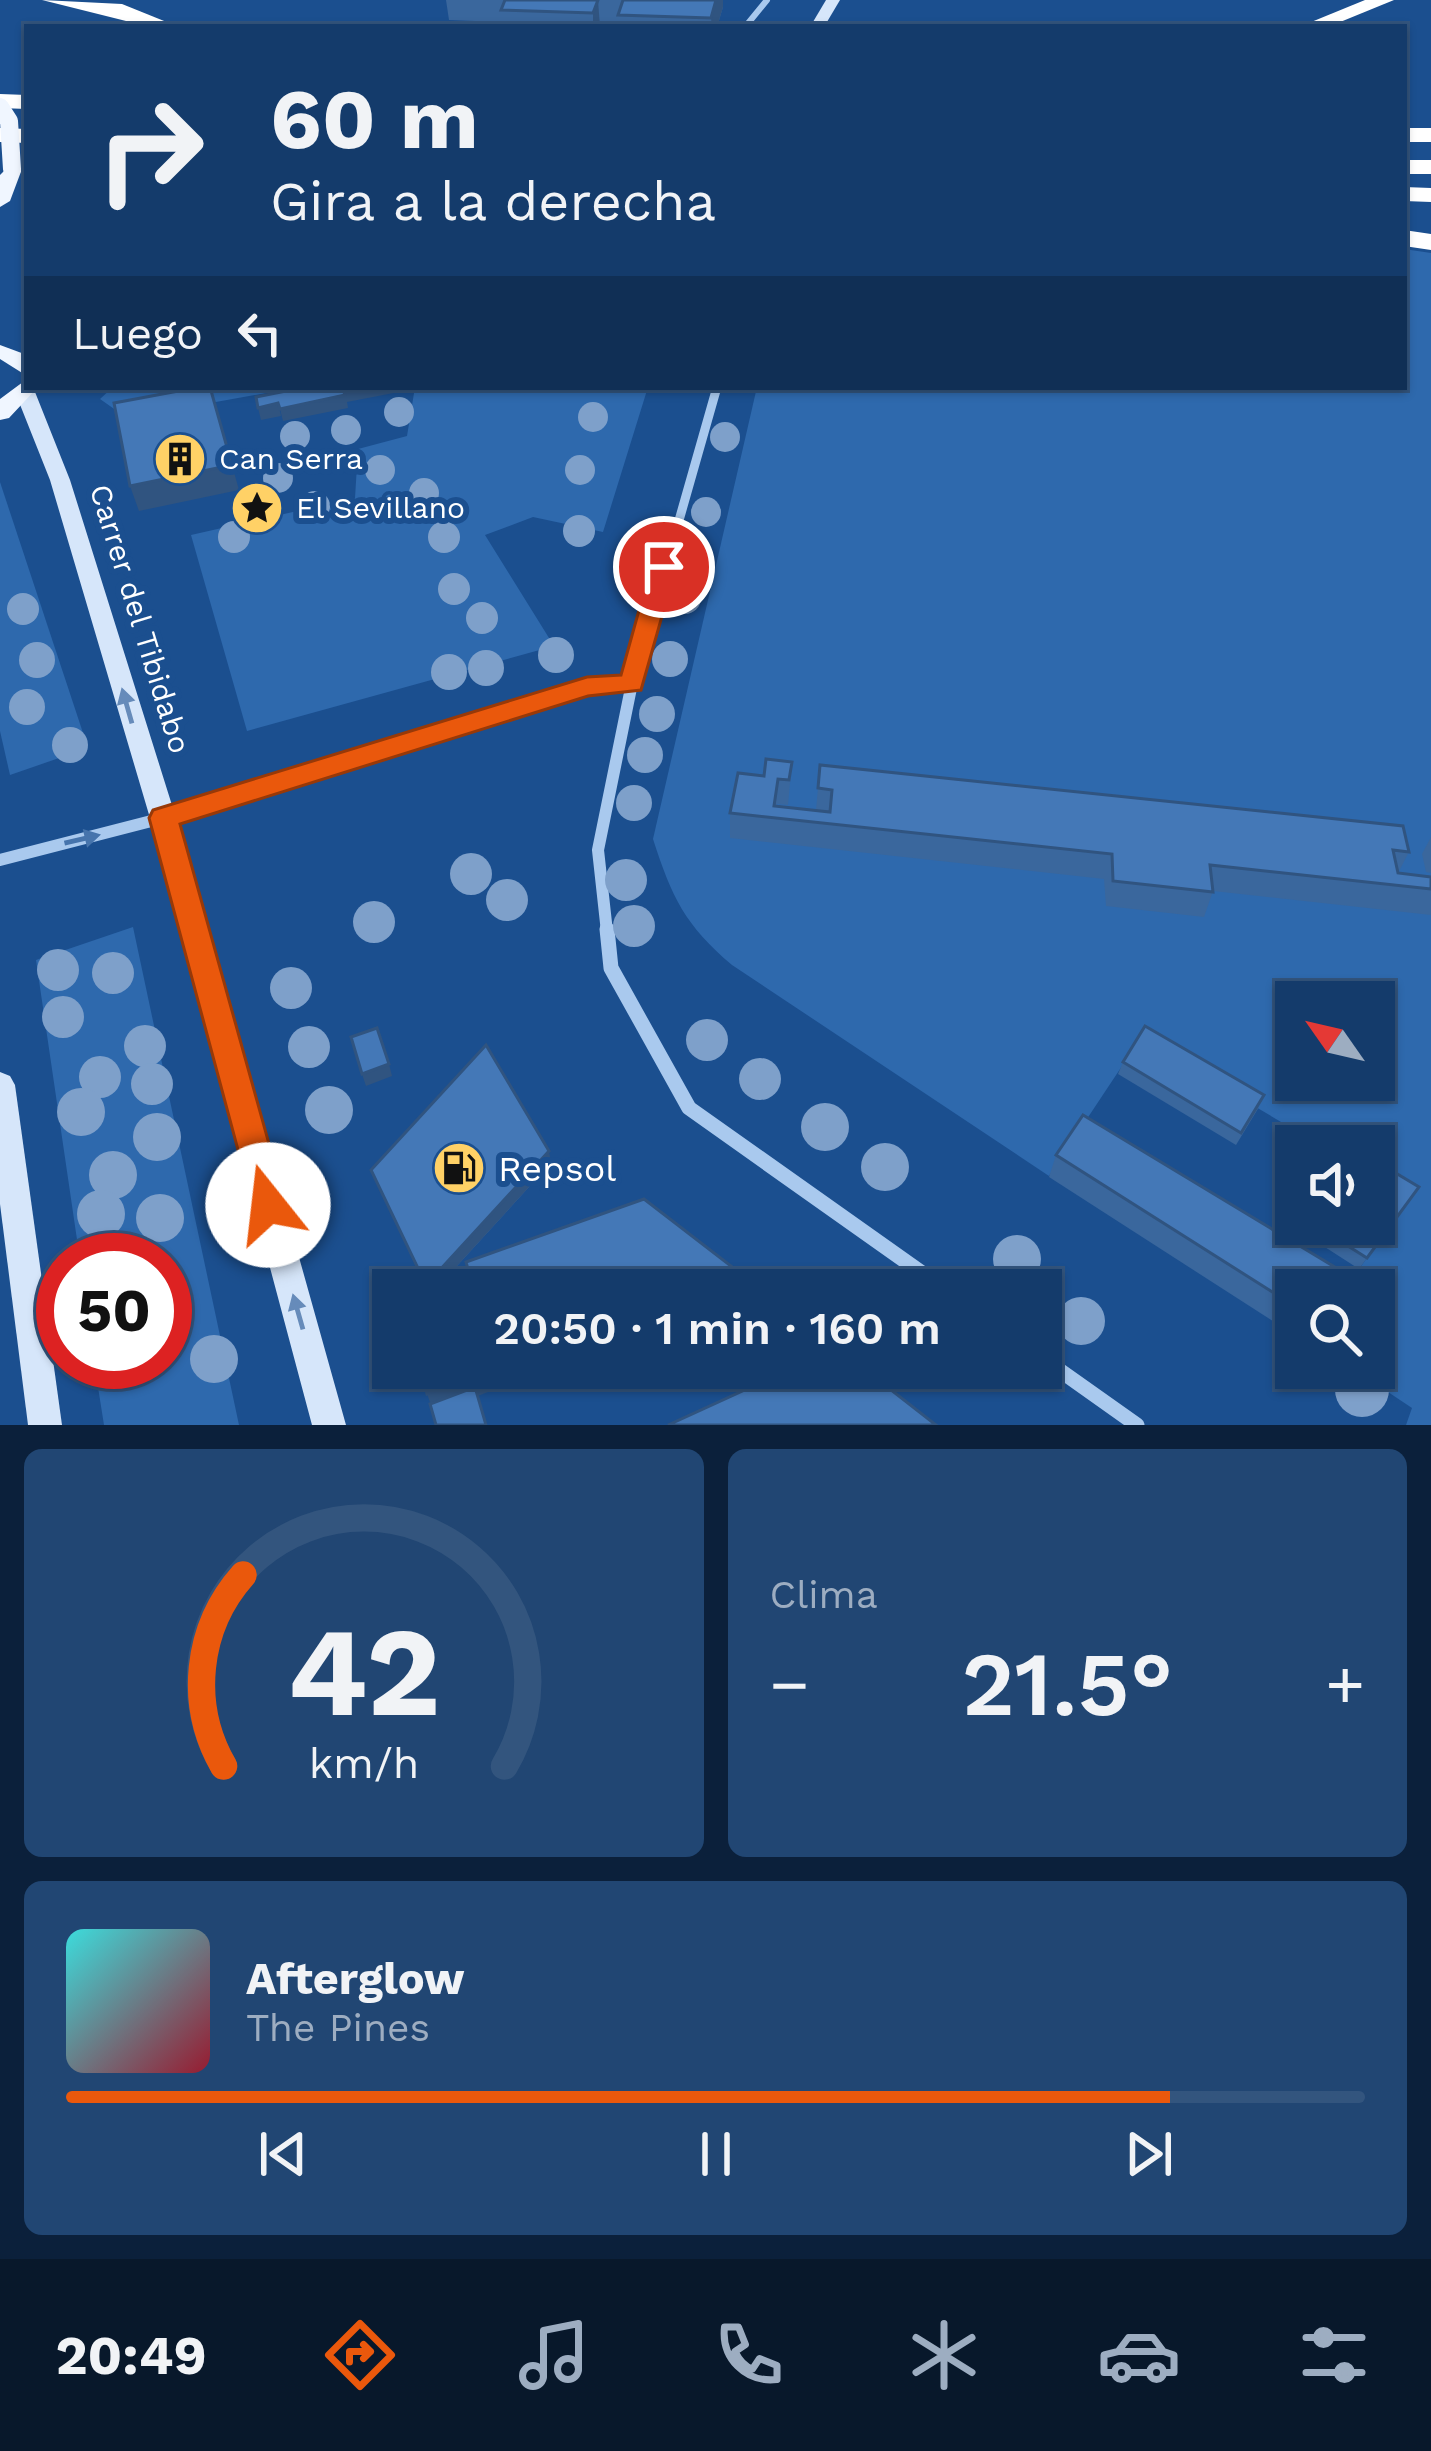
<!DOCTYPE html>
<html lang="es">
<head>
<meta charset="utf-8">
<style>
  body { margin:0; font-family:"Work Sans",sans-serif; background:#214673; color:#f1f3f6; height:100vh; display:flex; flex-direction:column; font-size:45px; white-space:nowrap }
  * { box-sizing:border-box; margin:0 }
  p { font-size:39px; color:#9dadc1 }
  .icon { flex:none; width:66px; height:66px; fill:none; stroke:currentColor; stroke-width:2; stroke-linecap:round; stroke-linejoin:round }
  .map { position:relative; height:1425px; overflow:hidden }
  .details { display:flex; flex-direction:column; gap:24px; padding:24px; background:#0b203b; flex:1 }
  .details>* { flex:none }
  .guide { position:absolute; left:24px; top:24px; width:1383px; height:366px; border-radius:0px; box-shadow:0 3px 9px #0004,0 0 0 3px #33557e; background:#143b6b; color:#f1f3f6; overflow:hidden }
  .needle { width:78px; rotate:304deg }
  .controls { position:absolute; left:1275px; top:981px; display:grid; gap:24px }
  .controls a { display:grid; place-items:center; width:120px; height:120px; border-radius:0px; background:#143b6b; box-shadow:0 3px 9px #0004,0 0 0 3px #33557e; font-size:60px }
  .speed { position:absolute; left:36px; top:1233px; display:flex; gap:24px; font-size:60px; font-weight:700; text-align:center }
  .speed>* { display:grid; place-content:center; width:156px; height:156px; border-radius:50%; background:#143b6b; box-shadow:0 3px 9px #0004,0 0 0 3px #33557e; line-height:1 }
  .speed .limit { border:18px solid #d22; background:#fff; color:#111 }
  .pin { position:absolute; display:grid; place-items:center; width:102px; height:102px; color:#fff; margin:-51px; border:6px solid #fff; border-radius:50%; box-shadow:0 3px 12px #0007 }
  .me { position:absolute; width:132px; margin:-66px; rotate:344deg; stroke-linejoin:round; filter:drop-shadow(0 0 9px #0008) }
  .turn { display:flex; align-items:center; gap:42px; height:252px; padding:0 48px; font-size:54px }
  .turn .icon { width:156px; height:156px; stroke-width:2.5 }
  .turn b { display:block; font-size:84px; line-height:102px }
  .then { display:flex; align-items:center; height:114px; padding:0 48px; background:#0003; gap:24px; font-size:45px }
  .big { font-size:90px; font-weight:600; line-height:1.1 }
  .details .card { flex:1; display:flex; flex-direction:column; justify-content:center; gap:18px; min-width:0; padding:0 42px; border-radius:18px; background:#214673 }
  .details .dial { align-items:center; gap:0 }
  .dial svg { height:312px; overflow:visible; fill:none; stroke:#33557e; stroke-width:7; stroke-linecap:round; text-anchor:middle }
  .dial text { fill:#f1f3f6; stroke:none }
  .song { display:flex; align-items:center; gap:36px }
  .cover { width:144px; height:144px; border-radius:18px; background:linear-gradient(135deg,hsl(180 70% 55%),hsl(350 70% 35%)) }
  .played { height:12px; border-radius:6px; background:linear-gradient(90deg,#ea580c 85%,#33557e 85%) }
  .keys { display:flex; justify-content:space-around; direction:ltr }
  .heat { display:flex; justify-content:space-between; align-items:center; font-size:66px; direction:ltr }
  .details .tiles { flex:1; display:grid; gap:24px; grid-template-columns:1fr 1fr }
  .card:last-child { grid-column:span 2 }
  .trip { position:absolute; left:372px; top:1269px; width:690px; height:120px; border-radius:0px; background:#143b6b; box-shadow:0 3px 9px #0004,0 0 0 3px #33557e; font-weight:600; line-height:120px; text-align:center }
  .tab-bar { display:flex; height:192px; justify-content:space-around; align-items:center; background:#08182b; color:#9dadc1 }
  .tab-bar .icon { width:84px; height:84px }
  .tab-bar .on { color:#ea580c }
  .tab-bar b { font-size:54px; color:#f1f3f6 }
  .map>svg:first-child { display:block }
  .green { fill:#2e69ad; fill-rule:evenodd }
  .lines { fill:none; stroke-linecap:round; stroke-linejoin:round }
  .lane { stroke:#a9c9ee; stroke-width:6 }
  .street-far2 { stroke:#a9c9ee; stroke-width:9 }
  .street-far1 { stroke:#a9c9ee; stroke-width:12 }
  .street { stroke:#a9c9ee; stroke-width:15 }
  .secondary { fill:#d6e6fa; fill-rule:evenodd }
  .primary { fill:#f0f6ff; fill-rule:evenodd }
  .highway { fill:#fff; fill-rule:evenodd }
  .primary-bridge { stroke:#f0f6ff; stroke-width:18 }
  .tree { fill:#7ea0ca }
  .wall { fill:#3a679d }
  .shaded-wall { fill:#305480 }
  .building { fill:#4478b7; stroke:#305480; stroke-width:3 }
  .oneway { fill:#668bba }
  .oneway2 { fill:#4674ac }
  .route { fill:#ea580c; stroke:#983908; stroke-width:3 }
  .labels { text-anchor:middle; stroke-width:12; stroke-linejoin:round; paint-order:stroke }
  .poi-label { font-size:30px; fill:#fff; stroke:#1b4f8f; text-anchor:start }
  .street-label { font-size:30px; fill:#fff; stroke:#1b4f8f }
  .near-poi-label { font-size:36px; fill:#fff; stroke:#1b4f8f; text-anchor:start }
</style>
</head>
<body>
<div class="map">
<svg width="1431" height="1425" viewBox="0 0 1431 1425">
  <rect width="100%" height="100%" fill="#1b4f8f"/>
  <g class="green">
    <path d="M1404,249L1431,253V1425H1406L1412,1408L1352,1368H1374V1290H1344L1410,1198L1374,1176V1146H1322L1140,1039L1049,1176L732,965C685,925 672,898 653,839L757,387H1404ZM1296,1002H1374V1080H1296Z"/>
    <polygon points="113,387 350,387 276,402 272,392 127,418 100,399"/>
    <polygon points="415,387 648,387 603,532 533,517 485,535 554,646 247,731 191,535 355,498 358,449 407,436"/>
    <polygon points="0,482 88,748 10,775 0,731"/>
    <polygon points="133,927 239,1425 104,1425 94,1362 165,1362 165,1260 80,1260 36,960"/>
  </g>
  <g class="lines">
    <polyline class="lane" points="745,27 767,0"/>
    <polyline class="street-far2" points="672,545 717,387"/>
    <g class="street-far1">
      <polyline points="0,860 163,818 587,686 632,683"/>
      <polyline points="607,932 598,850 632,683 673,542"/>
    </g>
    <g class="street">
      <polyline points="607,929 611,968 689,1108 946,1290"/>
      <polyline points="1041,1357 1137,1425"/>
    </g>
    <g class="secondary">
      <polygon points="826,0 840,0 824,27 810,27"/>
      <polygon points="27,387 35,392 70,480 176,818 346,1425 312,1425 150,818 50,480 15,392"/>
      <polygon points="0,1072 10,1076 15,1085 62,1425 28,1425 0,1204"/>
    </g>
    <g class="primary">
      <polygon points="12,163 22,169 10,201 0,207 0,175"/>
      <polygon points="0,345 27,355 27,376 0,359"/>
      <polygon points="27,379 27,387 38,387 9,418 0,420 0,399"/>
    </g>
    <g class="highway">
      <polygon points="42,0 122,4 179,27 150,27"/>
      <polygon points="1365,0 1394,0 1328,27 1299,27"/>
      <polygon points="0,94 27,95 27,109 0,108"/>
      <polygon points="0,128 27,129 27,143 0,142"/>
      <rect x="1404" y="128" width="27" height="14"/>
      <rect x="1404" y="160" width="27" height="14"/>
      <polygon points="1404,187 1431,188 1431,202 1404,201"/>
      <polygon points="1404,230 1431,234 1431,250 1404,246"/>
    </g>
    <polyline class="primary-bridge" points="0,107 9,121 12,169"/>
  </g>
  <g class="tree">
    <circle cx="399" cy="412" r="15"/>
    <circle cx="593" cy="417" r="15"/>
    <circle cx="346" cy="430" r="15"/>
    <circle cx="295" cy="436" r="15"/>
    <circle cx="725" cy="437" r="15"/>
    <circle cx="380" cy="470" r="15"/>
    <circle cx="580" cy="470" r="15"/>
    <circle cx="278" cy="478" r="15"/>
    <circle cx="424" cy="493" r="15"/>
    <circle cx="315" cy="506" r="15"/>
    <circle cx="706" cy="512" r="15"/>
    <circle cx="579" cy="531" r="16"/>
    <circle cx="234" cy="537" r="16"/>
    <circle cx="444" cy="537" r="16"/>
    <circle cx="454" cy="589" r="16"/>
    <circle cx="685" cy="598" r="16"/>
    <circle cx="23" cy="609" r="16"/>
    <circle cx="482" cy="618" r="16"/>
    <circle cx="556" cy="655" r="18"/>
    <circle cx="670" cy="659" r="18"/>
    <circle cx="37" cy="660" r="18"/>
    <circle cx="486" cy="668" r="18"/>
    <circle cx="449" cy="672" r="18"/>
    <circle cx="27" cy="707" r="18"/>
    <circle cx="657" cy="714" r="18"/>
    <circle cx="70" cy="745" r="18"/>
    <circle cx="645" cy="755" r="18"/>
    <circle cx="634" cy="803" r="18"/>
    <circle cx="471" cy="874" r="21"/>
    <circle cx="626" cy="880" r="21"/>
    <circle cx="507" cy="900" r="21"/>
    <circle cx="374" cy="922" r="21"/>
    <circle cx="634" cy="926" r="21"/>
    <circle cx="58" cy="970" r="21"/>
    <circle cx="113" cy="973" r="21"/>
    <circle cx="291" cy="988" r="21"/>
    <circle cx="63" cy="1017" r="21"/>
    <circle cx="707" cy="1040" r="21"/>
    <circle cx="145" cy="1046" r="21"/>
    <circle cx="309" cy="1047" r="21"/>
    <circle cx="100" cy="1077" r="21"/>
    <circle cx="760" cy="1079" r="21"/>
    <circle cx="152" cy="1084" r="21"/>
    <circle cx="329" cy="1110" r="24"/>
    <circle cx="81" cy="1112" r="24"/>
    <circle cx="825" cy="1127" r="24"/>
    <circle cx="157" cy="1137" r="24"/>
    <circle cx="885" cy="1167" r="24"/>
    <circle cx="113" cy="1175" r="24"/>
    <circle cx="101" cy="1214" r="24"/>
    <circle cx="160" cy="1218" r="24"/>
    <circle cx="1017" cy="1259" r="24"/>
    <circle cx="1081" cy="1321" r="24"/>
    <circle cx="214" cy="1359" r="24"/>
    <circle cx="1362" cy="1390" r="27"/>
  </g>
  <g class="wall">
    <polygon points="446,0 723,0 723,7 717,27 503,27 502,22 449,20"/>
    <polygon points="792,762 788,805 777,804 777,806 816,810 820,765 1409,852 1398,873 1431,877 1431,915 1213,891 1204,917 1106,906 1104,879 730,838 730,813 764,776"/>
    <polygon points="1431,837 1431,873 1426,872 1422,854"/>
    <polygon points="1123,1062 1259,1107 1236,1145 1118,1074"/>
    <polygon points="1056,1155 1296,1290 1296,1336 1049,1177"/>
    <polygon points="551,1163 435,1290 427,1290 371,1170"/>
    <polygon points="1419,1187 1359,1269 1314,1240 1322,1224 1374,1224"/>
  </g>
  <g class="shaded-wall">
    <polygon points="598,0 600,27 593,27 593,13"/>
    <polygon points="712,0 723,0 723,7 717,27 711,27"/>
    <polygon points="357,387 409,387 409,390 347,402 348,408 283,421 280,409"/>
    <polygon points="278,403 281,416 261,420 258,408"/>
    <polygon points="232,465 239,490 139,511 130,486"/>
    <polygon points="389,1064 392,1076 366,1086 362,1074"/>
    <polygon points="549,1151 551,1163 435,1290 428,1290 426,1285"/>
    <polygon points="740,1273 739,1290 696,1290"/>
    <polygon points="494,1368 550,1368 434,1413 427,1394"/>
  </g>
  <g class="building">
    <polygon points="505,0 598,0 593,13 501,10"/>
    <polygon points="623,0 716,0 711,18 618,15"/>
    <polygon points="200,387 210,387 232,465 130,486 114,403"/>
    <polygon points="306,387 357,387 343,390 345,395 280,409 278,403 258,408 256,397"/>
    <polygon points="766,759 792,762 789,780 778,779 774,806 830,812 832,790 818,788 820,765 1403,826 1409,852 1393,850 1398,873 1431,877 1431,889 1210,865 1213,892 1113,881 1112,854 730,813 738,773 764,776"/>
    <polygon points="1145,1026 1264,1095 1241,1133 1123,1062"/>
    <polygon points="377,1028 389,1064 362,1074 351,1037"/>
    <polygon points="486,1045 549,1151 426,1285 371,1170"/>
    <polygon points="1083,1115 1353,1278 1344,1290 1296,1290 1296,1307 1056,1155"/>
    <polygon points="1374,1160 1419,1187 1367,1258 1321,1229 1324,1224 1374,1224"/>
    <polygon points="644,1199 740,1273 696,1290 456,1290 469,1273 466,1262"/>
    <polygon points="420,1368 494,1368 427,1394"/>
    <polygon points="793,1368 863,1368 936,1425 668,1425"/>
    <polygon points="475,1387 486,1425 436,1425 430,1404"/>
  </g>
  <defs><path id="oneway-solid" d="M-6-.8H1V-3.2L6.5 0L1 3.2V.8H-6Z" transform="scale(3)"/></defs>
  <g class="oneway">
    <use href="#oneway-solid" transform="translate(127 706) rotate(-106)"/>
    <use href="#oneway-solid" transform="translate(298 1312) rotate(-106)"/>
  </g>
  <use class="oneway2" href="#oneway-solid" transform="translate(82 839) rotate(-13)"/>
  <polygon class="route" points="664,559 676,567 641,690 588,696 180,824 286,1205 281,1217 268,1222 256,1217 149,818 153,810 587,677 621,675 651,567"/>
  <defs>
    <g id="building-disc" transform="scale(2.7)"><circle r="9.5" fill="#ffd166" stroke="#1b4f8f"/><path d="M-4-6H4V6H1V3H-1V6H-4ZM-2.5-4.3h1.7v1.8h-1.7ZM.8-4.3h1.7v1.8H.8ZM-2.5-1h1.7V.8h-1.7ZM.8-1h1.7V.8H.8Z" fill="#111"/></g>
    <g id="sight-disc" transform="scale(2.7)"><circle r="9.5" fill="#ffd166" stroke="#1b4f8f"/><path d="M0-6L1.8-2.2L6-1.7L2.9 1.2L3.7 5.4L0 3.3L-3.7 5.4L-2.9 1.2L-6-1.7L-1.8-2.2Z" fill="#111"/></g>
    <g id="fuel-disc" transform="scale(2.7)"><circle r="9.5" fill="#ffd166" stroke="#1b4f8f"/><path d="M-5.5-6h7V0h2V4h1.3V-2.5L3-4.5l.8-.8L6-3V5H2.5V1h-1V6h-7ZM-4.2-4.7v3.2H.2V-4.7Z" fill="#111"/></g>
  </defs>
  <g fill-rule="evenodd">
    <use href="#building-disc" x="180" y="459"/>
    <use href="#sight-disc" x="257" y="508"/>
    <use href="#fuel-disc" x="459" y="1168"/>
  </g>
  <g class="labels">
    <g class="poi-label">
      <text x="219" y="469">Can Serra</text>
      <text x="296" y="518">El Sevillano</text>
    </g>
    <g class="street-label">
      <text transform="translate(140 619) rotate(73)" y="10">Carrer del Tibidabo</text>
    </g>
    <g class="near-poi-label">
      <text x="498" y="1181">Repsol</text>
    </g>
  </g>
</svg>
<div class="controls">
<a><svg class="needle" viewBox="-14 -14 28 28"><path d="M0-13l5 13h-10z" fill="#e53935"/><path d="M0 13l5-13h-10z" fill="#9dadc1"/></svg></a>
<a><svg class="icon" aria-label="sound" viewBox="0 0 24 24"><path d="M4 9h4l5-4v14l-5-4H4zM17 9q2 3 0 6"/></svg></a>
<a><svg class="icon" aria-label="search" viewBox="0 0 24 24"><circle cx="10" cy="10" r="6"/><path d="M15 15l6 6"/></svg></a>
</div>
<div class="speed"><div class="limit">50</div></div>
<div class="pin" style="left:664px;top:567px;background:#d93025"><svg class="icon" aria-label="arrive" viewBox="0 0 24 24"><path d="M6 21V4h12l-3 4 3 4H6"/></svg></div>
<svg class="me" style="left:268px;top:1205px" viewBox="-20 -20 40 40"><circle r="19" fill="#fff"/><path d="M0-13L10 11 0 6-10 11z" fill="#ea580c"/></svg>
<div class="trip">20:50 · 1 min · 160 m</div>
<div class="guide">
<div class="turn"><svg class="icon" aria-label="right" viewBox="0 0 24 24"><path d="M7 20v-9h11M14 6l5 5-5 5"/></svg><div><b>60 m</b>Gira a la derecha</div></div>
<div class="then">Luego<svg class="icon" aria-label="left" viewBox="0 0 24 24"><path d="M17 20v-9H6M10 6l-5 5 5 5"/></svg></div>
</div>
</div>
<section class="details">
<div class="tiles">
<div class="card dial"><svg viewBox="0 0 100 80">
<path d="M14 69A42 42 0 1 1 86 69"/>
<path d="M14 69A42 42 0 0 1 19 20" stroke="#ea580c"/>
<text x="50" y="56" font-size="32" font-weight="700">42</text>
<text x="50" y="72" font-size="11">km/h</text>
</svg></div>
<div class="card"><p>Clima</p>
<div class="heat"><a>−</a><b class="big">21.5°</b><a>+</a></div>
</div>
<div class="card">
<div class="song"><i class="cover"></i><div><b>Afterglow</b><p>The Pines</p></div></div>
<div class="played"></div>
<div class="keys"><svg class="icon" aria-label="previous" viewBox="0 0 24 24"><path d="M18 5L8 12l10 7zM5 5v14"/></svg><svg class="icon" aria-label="pause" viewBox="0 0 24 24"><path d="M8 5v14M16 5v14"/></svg><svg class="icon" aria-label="next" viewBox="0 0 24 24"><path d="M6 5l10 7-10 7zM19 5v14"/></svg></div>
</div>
</div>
</section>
<nav class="tab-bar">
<b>20:49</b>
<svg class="icon on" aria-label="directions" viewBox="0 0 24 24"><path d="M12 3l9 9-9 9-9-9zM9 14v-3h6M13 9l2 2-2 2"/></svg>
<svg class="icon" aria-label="music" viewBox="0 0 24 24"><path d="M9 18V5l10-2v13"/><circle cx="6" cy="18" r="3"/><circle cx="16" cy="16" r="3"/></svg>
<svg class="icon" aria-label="phone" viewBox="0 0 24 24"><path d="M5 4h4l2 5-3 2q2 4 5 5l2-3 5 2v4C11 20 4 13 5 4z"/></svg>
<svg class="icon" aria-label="climate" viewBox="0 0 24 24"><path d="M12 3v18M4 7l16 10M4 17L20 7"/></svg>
<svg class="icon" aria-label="car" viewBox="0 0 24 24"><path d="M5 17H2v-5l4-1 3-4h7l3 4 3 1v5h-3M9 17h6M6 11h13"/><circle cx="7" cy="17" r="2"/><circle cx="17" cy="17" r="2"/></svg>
<svg class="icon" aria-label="filters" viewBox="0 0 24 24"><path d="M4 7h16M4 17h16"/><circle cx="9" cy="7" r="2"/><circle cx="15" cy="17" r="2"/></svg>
</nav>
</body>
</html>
